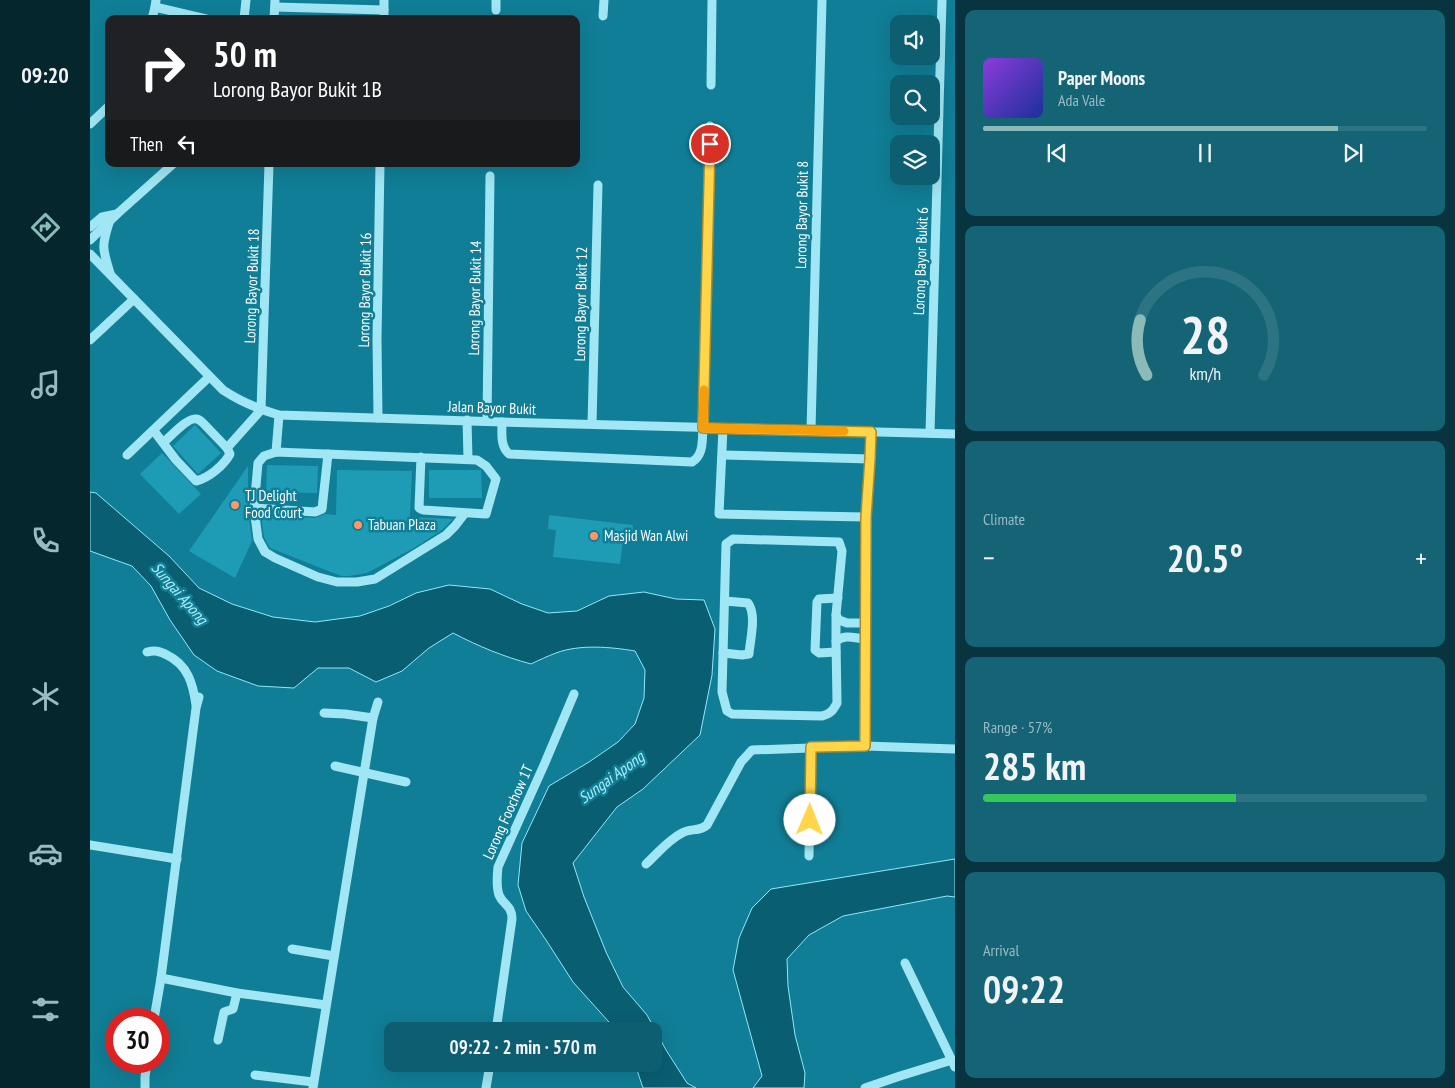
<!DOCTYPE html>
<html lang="en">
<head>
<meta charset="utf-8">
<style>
  body { margin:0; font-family:"PT Sans Narrow",sans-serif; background:#156475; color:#f1f3f6; height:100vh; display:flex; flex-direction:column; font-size:19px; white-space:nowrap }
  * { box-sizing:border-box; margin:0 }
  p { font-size:16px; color:#9abac3 }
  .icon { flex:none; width:28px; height:28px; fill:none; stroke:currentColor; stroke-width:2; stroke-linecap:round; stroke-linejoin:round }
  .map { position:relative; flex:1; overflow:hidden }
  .details { display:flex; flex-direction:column; gap:10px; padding:10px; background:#07343e; width:500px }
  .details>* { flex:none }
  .hud { position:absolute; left:15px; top:15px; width:475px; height:152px; border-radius:10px; box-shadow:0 5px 20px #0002; background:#202124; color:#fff; overflow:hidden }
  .tools { position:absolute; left:800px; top:15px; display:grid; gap:10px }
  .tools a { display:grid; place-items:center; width:50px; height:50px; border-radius:10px; background:#0c5e70; box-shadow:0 5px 20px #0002; font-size:25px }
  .speed { position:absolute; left:15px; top:1008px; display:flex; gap:10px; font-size:25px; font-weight:700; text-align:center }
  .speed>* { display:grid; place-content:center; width:65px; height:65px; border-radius:50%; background:#0c5e70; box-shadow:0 5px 20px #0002; line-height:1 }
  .speed .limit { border:8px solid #d22; background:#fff; color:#111 }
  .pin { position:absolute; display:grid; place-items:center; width:42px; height:42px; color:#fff; margin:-21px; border:2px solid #fff; border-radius:50%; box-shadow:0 1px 5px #0007 }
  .me { position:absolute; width:55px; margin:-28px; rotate:1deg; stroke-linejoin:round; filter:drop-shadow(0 0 4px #0008) }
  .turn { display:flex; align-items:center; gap:18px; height:105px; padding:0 25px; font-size:22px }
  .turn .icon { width:65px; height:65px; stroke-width:2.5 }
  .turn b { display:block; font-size:35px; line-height:42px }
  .then { display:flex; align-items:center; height:48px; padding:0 25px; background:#0003; gap:10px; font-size:19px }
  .big { font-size:38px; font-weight:800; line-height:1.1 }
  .details .widget { flex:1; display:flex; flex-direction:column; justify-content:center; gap:8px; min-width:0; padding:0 18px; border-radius:10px; background:#156475 }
  .details .dial { align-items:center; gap:0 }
  .dial svg { height:130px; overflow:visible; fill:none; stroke:#2c7383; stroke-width:7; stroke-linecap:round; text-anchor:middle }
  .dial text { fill:#f1f3f6; stroke:none }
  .song { display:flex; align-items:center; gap:15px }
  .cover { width:60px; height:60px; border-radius:8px; background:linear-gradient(135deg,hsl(270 70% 55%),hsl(230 70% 35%)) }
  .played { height:5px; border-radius:2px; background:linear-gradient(90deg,#8bbbb9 80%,#2c7383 80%) }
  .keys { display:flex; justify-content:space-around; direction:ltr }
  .heat { display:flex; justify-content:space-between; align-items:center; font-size:28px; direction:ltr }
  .charge { height:8px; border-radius:4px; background:linear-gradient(90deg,#34c759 57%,#2c7383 0) }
  .trip { position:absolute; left:294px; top:1022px; width:278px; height:50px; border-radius:10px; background:#0c5e70; box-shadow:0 5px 20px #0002; font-weight:800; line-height:50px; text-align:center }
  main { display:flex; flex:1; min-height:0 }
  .tabs { display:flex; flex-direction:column; width:90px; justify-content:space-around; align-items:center; background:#05262d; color:#9abac3 }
  .tabs .icon { width:35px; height:35px }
  .tabs .on { color:#8bbbb9 }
  .tabs b { font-size:22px; color:#f1f3f6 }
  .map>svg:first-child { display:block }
  .water { fill:#0a5e72; stroke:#91e8f7 }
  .building { fill:#1e9cb6 }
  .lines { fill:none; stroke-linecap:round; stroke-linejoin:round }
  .minor { stroke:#a0e6f4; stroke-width:9 }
  .route-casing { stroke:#a68a30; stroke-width:12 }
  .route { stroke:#ffd54a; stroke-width:9 }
  .slow { stroke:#f59e0b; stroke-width:9 }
  .poi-dot { fill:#ff9663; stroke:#107e96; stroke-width:2 }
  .labels { text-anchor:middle; stroke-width:5; stroke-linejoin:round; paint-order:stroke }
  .street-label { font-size:15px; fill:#fff; stroke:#107e96 }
  .poi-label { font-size:15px; fill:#fff; stroke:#107e96; text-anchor:start }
  .water-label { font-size:16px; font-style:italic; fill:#aceefb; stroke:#107e96 }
</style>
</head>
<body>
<main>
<nav class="tabs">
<b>09:20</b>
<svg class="icon on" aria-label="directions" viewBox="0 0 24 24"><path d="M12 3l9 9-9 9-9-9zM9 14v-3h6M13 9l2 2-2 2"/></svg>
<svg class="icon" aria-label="music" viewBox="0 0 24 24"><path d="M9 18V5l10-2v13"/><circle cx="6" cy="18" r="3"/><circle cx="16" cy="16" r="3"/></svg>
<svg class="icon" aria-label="phone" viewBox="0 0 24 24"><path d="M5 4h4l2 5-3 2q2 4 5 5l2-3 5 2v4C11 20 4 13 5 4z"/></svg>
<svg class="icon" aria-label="climate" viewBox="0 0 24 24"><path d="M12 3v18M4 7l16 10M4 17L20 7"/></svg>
<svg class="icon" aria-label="car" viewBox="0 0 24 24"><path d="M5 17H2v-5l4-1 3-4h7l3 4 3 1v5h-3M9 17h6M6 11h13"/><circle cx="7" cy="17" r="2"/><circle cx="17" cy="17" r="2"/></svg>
<svg class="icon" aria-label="filters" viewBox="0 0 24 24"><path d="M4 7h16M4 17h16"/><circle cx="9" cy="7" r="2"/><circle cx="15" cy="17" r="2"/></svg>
</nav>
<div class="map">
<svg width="865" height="1088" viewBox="0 0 865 1088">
  <rect width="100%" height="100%" fill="#107e96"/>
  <g class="water">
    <path d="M0,492L6,493L79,556L109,588L142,604L183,617L225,622L270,616L299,606L326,593L359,585L400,589L432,604L458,613L487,611L519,596L554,592L586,599L614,600L625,629L622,675L610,735L553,789L527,807L483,863L494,897L516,952L533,987L557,1015L576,1050L597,1083L606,1088H553L545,1064H562V1031H527L483,982L456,940L436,911L428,885L432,843L459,786L499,762L528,742L545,724L554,698L555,670L545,651C521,647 490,644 466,653C458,656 449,660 441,664C412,656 390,647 363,633L339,648L312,671L286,682L259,668H228L204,688L168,686L127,671L104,655L80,620L61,586L42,566L0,551Z"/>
    <polygon points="865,859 865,897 857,896 753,916 719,935 697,959 698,986 705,1035 715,1073 714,1088 663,1088 672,1076 643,970 649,938 662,908 681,889"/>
  </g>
  <g class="building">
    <polygon points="105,425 131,453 108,474 83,446"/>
    <polygon points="72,453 111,494 89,514 50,474"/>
    <polygon points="177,465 228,466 227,493 176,492"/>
    <polygon points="158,466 158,509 162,541 145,578 99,551"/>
    <polygon points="247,470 322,471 320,517 363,519 352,530 324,548 277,573 259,576 251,576 180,548 174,537 171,515 225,518 235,514 246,515"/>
    <polygon points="339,470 391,470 392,498 339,498"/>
    <polygon points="459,515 543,525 542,542 533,541 530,564 463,557 466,530 458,529"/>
  </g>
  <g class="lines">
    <g class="minor">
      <polyline points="65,7 116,19"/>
      <polyline points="185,7 294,10"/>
      <polyline points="406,10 406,0"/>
      <polyline points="513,16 514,0"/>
      <polyline points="62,19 65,7 66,0"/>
      <polyline points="154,19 156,0"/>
      <polyline points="184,19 185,0"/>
      <polyline points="294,19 294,0"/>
      <polyline points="621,85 622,0"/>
      <polyline points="0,124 19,106"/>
      <path d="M19,223C11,247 13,250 20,273"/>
      <polyline points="0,227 12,217 27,214"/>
      <polyline points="0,240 27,214 83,164"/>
      <path d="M0,254L133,390C151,402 168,409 189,415L412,422L865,434"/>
      <polyline points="0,340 44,299"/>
      <polyline points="288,418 287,339 290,164"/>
      <polyline points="377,420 378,459"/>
      <polyline points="397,421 400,176"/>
      <path d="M412,422C412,434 410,446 419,454L602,462C614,455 612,440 613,428L620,126"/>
      <polyline points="502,424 508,185"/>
      <polyline points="633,428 629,514 775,517"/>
      <polyline points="721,430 732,0"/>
      <path d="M64,431L86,460L106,481C119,478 134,465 140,454L137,448L113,423C111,421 109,419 106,419C98,417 80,437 73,443"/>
      <polyline points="840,433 852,0"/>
      <polyline points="137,448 171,410 179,164"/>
      <polyline points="186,452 189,415"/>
      <polyline points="37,455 119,377"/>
      <polyline points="633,455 780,459"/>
      <polyline points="331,457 329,508 333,510 396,514 406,479 396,466 387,460 186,452 174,456 168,463 164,508 168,539 175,552 185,558 228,577 247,582 267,582 285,579 356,535 365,526 375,513"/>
      <polyline points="164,508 225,512 232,509 238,454"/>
      <path d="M775,639C764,638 755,634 746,641L747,703C743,710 741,714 732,716L642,714L637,711L632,692L636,544L643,539L749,542L752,551L746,615L749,620L757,623H775"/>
      <polyline points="746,641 746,615"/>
      <path d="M57,652C65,650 69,651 77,655C98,665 103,684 106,705"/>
      <polyline points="746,652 729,653 725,650 727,602 729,599 748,598"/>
      <path d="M633,653L652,655L659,654C660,640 667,615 658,603L635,601"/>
      <polyline points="234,713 255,714 283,718"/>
      <polyline points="775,746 775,517 780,459 781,432"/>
      <polyline points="245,766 316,782"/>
      <polyline points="0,845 87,859"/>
      <polyline points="719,856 721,747"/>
      <path d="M556,864C567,854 578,840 592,833C600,828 609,832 617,825L651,762L662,750L775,746L865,749"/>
      <polyline points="202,949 244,956"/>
      <polyline points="815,963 865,1067"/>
      <polyline points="71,978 147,993 236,1005"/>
      <polyline points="64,1019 71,978 106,708 109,697"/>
      <path d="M406,1031L422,919C422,905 413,905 409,895C406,886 407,876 408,867L454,765L484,694"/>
      <polyline points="128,1040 134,1012 143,1009 147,993"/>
      <polyline points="165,1075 223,1082"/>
      <polyline points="55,1088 55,1077 57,1061"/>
      <polyline points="223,1088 283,718 288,702"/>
      <polyline points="396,1088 400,1064"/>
      <polyline points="775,1088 810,1076 862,1060"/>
    </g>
  </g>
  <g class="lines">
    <g class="route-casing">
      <polyline id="route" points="620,144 613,428 781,432 780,459 776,517 775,746 721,747 720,820"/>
    </g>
    <use href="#route" class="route"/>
    <polyline class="slow" points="614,390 613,428 754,431"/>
  </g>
  <g class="poi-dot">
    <circle cx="145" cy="505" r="5"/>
    <circle cx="268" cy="525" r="5"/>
    <circle cx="504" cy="536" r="5"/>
  </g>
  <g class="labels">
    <g class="street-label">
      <text transform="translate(712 215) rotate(-89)" y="5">Lorong Bayor Bukit 8</text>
      <text transform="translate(831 261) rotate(-88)" y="5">Lorong Bayor Bukit 6</text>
      <text transform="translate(162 286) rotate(-88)" y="5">Lorong Bayor Bukit 18</text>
      <text transform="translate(275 290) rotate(-89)" y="5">Lorong Bayor Bukit 16</text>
      <text transform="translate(385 298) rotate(-89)" y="5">Lorong Bayor Bukit 14</text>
      <text transform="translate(491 304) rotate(-89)" y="5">Lorong Bayor Bukit 12</text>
      <text transform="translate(402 408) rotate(2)" y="5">Jalan Bayor Bukit</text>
      <text transform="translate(418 812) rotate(-66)" y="5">Lorong Foochow 1T</text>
    </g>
    <g class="poi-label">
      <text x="155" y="501">TJ Delight<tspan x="155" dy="17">Food Court</tspan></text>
      <text x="278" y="530">Tabuan Plaza</text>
      <text x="514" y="541">Masjid Wan Alwi</text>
    </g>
    <g class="water-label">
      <text transform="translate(90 593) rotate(49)" y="6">Sungai Apong</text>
      <text transform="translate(521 777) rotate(-36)" y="6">Sungai Apong</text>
    </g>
  </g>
</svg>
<div class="tools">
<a><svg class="icon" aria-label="sound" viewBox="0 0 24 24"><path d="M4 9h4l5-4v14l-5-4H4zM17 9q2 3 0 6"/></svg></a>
<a><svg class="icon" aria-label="search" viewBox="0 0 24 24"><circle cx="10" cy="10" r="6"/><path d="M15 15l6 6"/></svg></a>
<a><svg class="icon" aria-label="layers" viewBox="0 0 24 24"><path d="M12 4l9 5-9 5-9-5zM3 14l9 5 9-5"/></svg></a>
</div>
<div class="speed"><div class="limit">30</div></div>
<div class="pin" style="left:620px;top:144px;background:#d93025"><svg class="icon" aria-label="arrive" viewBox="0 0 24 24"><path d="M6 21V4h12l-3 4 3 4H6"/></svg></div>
<svg class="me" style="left:720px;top:820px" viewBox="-20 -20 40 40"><circle r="19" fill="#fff"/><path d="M0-13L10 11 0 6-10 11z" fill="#ffd54a"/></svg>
<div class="trip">09:22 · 2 min · 570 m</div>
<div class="hud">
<div class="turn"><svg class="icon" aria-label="right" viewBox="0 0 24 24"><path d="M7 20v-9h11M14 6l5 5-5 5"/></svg><div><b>50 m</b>Lorong Bayor Bukit 1B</div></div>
<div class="then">Then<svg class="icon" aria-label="left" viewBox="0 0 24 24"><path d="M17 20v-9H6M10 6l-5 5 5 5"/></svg></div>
</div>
</div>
<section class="details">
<div class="widget">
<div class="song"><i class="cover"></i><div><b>Paper Moons</b><p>Ada Vale</p></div></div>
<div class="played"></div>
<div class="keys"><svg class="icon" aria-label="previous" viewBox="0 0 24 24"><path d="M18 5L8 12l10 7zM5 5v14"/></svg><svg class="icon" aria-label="pause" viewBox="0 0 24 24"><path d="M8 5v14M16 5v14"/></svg><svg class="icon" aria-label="next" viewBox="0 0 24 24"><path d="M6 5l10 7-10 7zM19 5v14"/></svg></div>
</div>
<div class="widget dial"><svg viewBox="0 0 100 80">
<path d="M14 69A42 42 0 1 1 86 69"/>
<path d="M14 69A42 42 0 0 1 10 35" stroke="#8bbbb9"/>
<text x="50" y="56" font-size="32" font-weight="700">28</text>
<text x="50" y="72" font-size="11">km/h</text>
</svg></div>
<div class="widget"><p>Climate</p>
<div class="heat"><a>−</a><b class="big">20.5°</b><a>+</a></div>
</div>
<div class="widget"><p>Range · 57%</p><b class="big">285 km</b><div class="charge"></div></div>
<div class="widget"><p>Arrival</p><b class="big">09:22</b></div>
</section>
</main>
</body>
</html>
